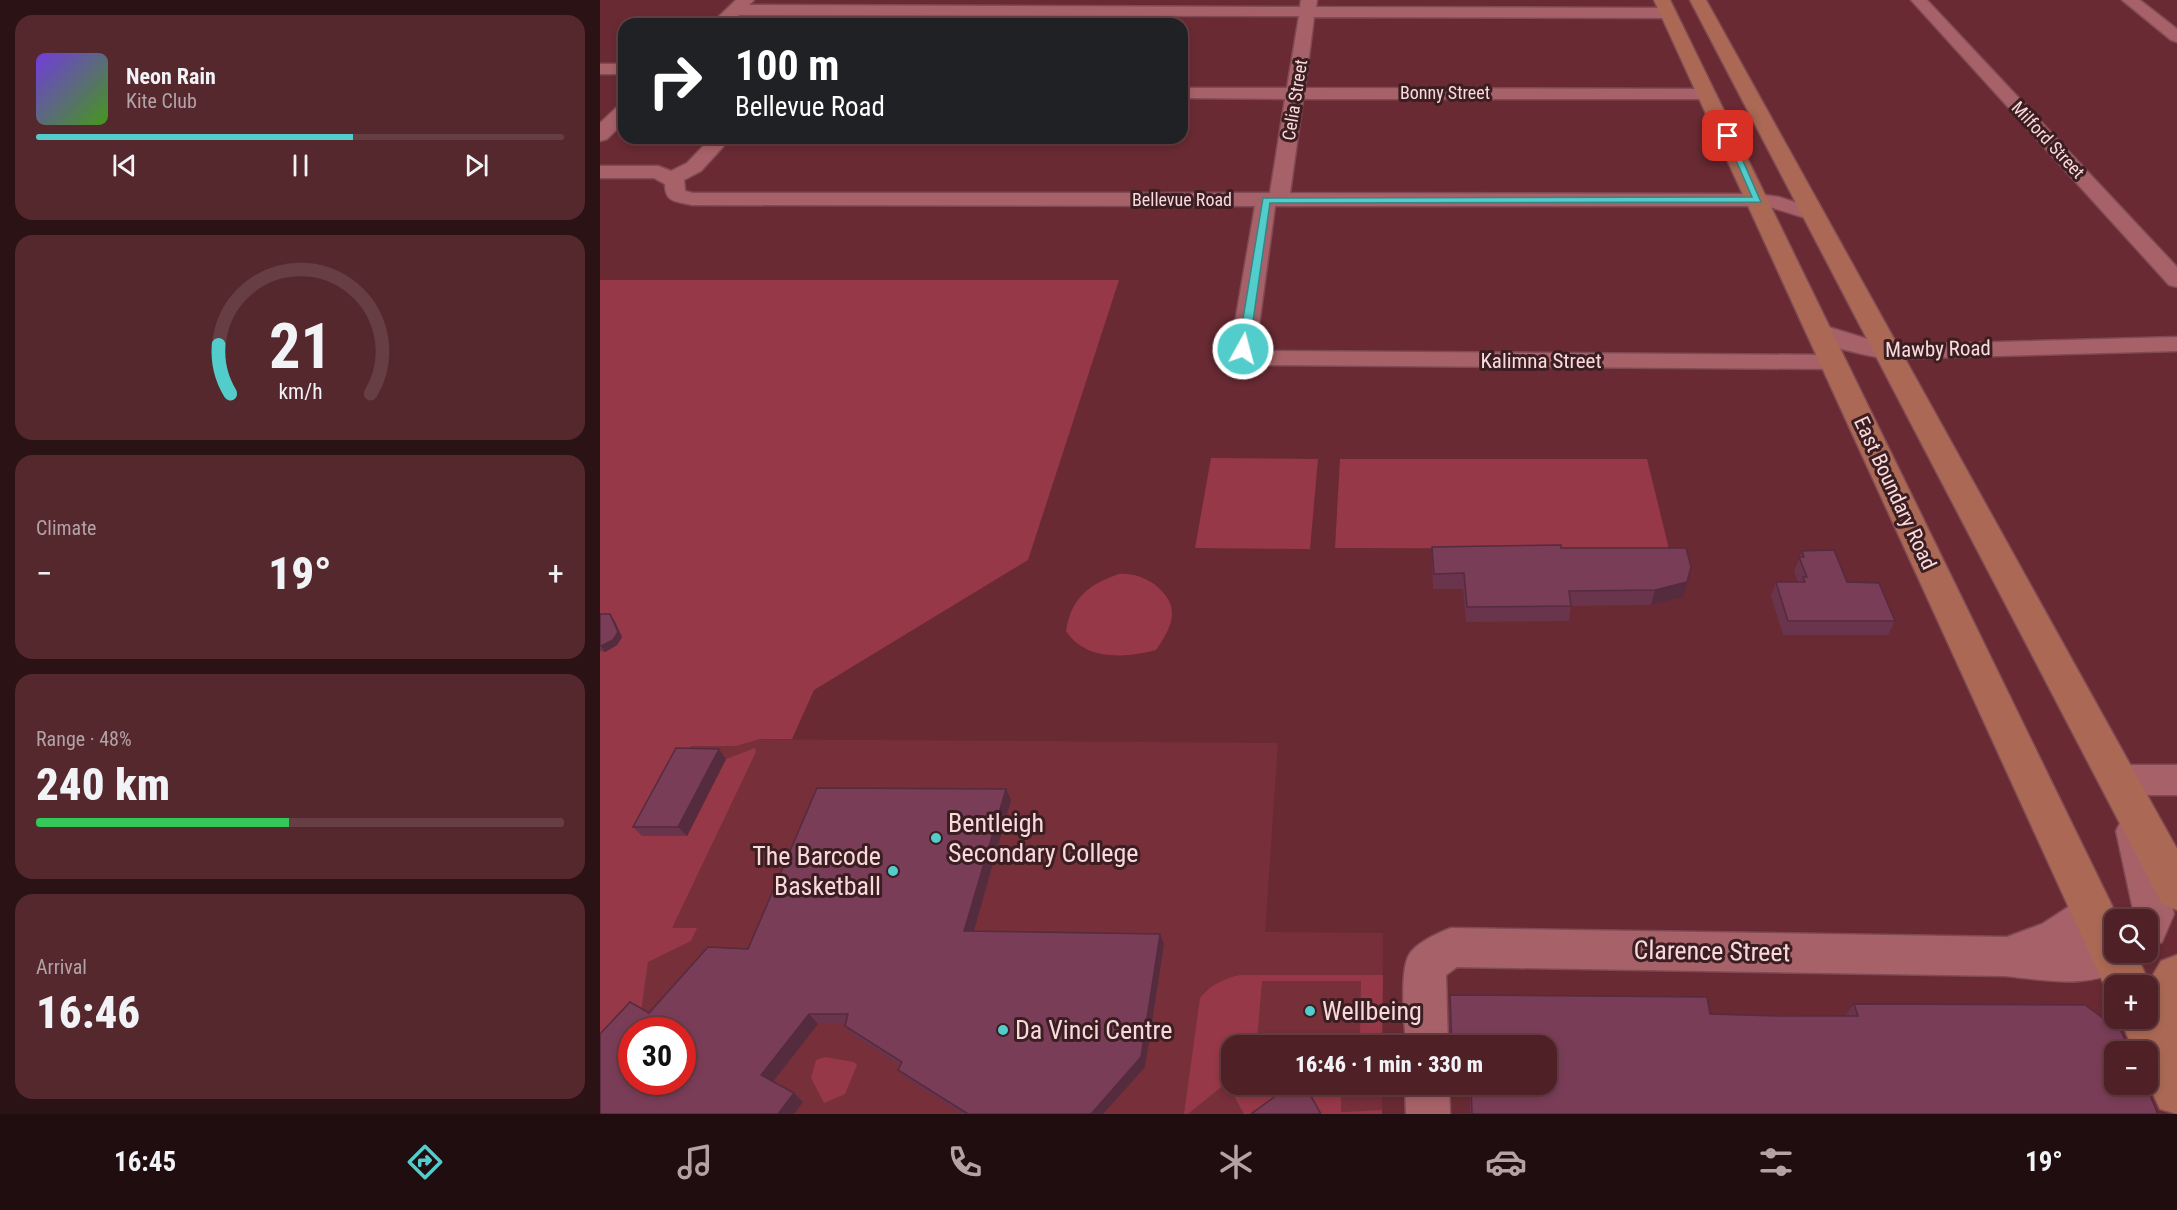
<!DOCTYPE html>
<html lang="en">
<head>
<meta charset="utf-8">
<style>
  body { margin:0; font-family:"Roboto Condensed",sans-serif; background:#55282e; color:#f1f3f6; height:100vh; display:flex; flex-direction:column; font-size:22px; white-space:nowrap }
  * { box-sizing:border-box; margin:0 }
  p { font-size:20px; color:#b3a3a7 }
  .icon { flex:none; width:33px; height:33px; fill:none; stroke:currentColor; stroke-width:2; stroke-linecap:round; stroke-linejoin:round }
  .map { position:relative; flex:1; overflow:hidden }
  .details { display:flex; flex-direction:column; gap:15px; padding:15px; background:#2b1215; width:600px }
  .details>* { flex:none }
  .hud { position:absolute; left:18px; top:18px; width:570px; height:126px; border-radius:18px; box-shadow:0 3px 9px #0003,0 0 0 2px #663e43; background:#202124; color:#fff; overflow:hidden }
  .fabs { position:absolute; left:1504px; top:909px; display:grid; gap:12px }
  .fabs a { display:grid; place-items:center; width:54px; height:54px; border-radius:12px; background:#4f2026; box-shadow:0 3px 9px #0003,0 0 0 2px #663e43; font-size:30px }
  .speed { position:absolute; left:18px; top:1017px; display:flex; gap:12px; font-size:30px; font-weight:700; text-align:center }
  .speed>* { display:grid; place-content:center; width:78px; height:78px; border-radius:50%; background:#4f2026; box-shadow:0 3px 9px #0003,0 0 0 2px #663e43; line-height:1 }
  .speed .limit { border:9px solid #d22; background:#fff; color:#111 }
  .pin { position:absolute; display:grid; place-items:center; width:51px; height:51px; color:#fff; margin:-26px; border-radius:12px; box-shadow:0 3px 9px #0006 }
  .me { position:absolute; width:66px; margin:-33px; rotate:7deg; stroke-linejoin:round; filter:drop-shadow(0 0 4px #0008) }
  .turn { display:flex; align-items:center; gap:21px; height:126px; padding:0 18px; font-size:27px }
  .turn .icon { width:78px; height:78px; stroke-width:2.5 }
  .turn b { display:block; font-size:42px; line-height:51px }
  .big { font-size:45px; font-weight:800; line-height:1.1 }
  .details .widget { flex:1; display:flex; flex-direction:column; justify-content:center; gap:9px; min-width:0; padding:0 21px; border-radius:18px; background:#55282e }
  .details .dial { align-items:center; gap:0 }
  .dial svg { height:156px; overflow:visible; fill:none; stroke:#663e43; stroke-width:7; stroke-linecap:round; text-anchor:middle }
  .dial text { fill:#f1f3f6; stroke:none }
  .song { display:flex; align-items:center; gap:18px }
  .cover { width:72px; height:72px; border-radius:9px; background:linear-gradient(135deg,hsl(260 70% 55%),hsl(100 70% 35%)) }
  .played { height:6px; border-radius:3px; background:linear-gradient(90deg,#53cdcb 60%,#663e43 60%) }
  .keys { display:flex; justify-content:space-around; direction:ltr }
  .heat { display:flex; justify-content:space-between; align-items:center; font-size:33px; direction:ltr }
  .charge { height:9px; border-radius:4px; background:linear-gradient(90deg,#34c759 48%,#663e43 0) }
  .trip { position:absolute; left:621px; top:1035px; width:336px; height:60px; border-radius:18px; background:#4f2026; box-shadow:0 3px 9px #0003,0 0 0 2px #663e43; font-weight:800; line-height:60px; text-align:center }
  .tabs { display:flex; height:96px; justify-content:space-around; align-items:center; background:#200d0f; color:#b3a3a7 }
  .tabs .icon { width:42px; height:42px }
  .tabs .active { color:#53cdcb }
  .tabs b { font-size:27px; color:#f1f3f6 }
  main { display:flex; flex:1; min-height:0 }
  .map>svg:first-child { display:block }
  .built { fill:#772f3a; fill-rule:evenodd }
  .green { fill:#963847 }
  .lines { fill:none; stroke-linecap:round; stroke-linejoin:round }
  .minor-casing { stroke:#804a54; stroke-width:3 }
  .tertiary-casing { stroke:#804a54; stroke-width:3 }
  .secondary-casing { stroke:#804a54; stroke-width:3 }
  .minor { fill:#a76168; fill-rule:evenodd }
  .tertiary { fill:#a76168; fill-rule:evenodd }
  .secondary { fill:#ab6955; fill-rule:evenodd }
  .wall { fill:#69344c }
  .shaded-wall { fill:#552b3e }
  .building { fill:#7a3d58; stroke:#552b3e; stroke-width:1.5; fill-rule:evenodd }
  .route { fill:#53cdcb; stroke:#368584; stroke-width:1.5 }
  .poi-dot { fill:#53cdcb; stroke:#3b1e21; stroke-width:2 }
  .labels { text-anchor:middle; stroke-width:6; stroke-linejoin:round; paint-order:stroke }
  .far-street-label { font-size:18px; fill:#fad9db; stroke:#3b1e21 }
  .street-label { font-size:21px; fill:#fad9db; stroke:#3b1e21 }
  .near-poi-label { font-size:26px; fill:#fad9db; stroke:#3b1e21; text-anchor:start }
  .near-street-label { font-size:26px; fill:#fad9db; stroke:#3b1e21 }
</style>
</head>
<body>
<main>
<section class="details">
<div class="widget">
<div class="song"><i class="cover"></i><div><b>Neon Rain</b><p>Kite Club</p></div></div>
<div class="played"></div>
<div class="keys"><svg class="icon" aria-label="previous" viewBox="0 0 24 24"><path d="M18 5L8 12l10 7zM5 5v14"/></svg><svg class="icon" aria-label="pause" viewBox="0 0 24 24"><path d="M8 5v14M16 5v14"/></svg><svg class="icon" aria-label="next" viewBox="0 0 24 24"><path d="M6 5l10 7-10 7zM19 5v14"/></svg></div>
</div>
<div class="widget dial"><svg viewBox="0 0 100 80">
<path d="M14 69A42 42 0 1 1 86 69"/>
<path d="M14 69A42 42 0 0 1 8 44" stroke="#53cdcb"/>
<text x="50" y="56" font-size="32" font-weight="700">21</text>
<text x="50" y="72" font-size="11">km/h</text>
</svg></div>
<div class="widget"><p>Climate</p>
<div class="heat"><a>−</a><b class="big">19°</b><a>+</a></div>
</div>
<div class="widget"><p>Range · 48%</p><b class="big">240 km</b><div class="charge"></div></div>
<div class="widget"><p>Arrival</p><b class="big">16:46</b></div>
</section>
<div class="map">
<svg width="1577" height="1114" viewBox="0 0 1577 1114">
  <rect width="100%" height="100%" fill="#692a33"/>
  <path class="built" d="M0,738L678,743L665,932L783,933L782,1045L632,1046V1084L782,1085V1114H0ZM32,1030H82V1082H32Z"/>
  <g class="green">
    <polygon points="0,280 519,280 428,560 214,690 192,739 160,739 136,746 91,746 42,835 87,836 126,759 155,748 156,752 72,928 97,928 91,941 48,962 41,1011 0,1057"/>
    <polygon points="611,458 718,459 710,549 595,548"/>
    <polygon points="740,459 1047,459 1069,549 735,548"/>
    <path d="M519,574C531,573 544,577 554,584C582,606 573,625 556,650C526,658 485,661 466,631C471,598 489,584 519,574Z"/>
    <path d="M640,975H783L782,1045H729V1042H760L761,981H662L657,1042H666V1045L632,1046L631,1079L588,1114H584L600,998C610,985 625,978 640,975Z"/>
    <polygon points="225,1057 254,1062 257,1065 245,1094 224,1103 211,1078 216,1060"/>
    <polygon points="636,1084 741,1085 741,1112 782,1110 782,1114 644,1114 630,1089"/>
  </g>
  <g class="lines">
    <g class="minor-casing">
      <g id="minor">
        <path d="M701,0H717L716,7L1068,8L1076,13L1068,18L714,17L705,88L1107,89L1116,94L1107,99H703L690,193L1158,194L1179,197L1222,211L1225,215L1222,219L1215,221L1170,207L1158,206H675L656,348L660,351L1233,355L1242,357L1245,362L1242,367L1233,369L654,365L636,357L631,346L655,206L92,205C76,201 65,203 65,184L54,178H0V166H58L71,171L87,163L111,138H131L101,171L84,180L85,191L93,193H670L685,99L582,98V88H687L699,16L134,15L126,10L134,5L700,7Z"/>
        <polygon points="1311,0 1327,0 1577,267 1577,287 1569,285"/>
        <polygon points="1522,0 1540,0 1577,29 1577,42 1571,40"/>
        <rect x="0" y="64" width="24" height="10"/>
        <path d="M1219,324L1287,345L1577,337V351L1287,359C1267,355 1218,347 1207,331L1211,326Z"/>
        <polygon points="1518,765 1577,765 1577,795 1518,795 1505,791 1500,780 1505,769"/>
        <polygon points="1535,814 1548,819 1554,831 1574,914 1562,942 1548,948 1548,920 1532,920 1534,914 1516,831 1522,819"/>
        <path d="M1493,894L1507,900L1513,913L1507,926L1483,942L1515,934V952H1538L1532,966C1486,989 1454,981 1405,976L857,967L846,975L848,1046H806C805,1025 798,967 811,952C820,941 838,933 851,928L1407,937L1442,924L1479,900Z"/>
        <polygon points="805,1084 849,1084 850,1114 806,1114"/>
      </g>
    </g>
    <g class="tertiary-casing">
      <g id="tertiary">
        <polygon points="136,0 154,0 130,24 111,24"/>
        <polygon points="24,105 24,122 7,139 0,141 0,123 17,107"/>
      </g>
    </g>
    <g class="secondary-casing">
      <g id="secondary">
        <polygon points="1054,0 1070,0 1519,920 1515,920 1515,952 1535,952 1549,982 1561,961 1577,955 1577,1114 1560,1109 1548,1083 1548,1052 1534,1052 1520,1018 1548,1018 1548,986 1515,986 1515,1003 1512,1002"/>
        <polygon points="1090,0 1106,0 1577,849 1577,910 1562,904"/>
      </g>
    </g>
    <use href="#minor" class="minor"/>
    <use href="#tertiary" class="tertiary"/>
    <use href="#secondary" class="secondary"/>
  </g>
  <g class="wall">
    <polygon points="832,547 961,548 1083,597 1051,605 971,606 969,621 866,622 863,589 833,589 832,562"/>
    <polygon points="1202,551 1247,582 1295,621 1288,635 1183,635 1171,596 1176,582 1198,582 1194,571"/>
    <polygon points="0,614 10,614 14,620 22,637 17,645 5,652 0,651"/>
    <polygon points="126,759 87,836 42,836 33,827"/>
    <polygon points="411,800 374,931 564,944 545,1067 503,1114 362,1114 306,1078 298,1070 300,1065 254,1036 245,1026 246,1023 218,1024 173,1082 203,1102 194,1114 0,1114 49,1013 148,949"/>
    <polygon points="850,995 1110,1014 1245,1016 1254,1004 1558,1114 870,1114 869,1084 946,1084 946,1046 850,1046 849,1007"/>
  </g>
  <g class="shaded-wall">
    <polygon points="1087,582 1083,597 1051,605 1055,590"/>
    <polygon points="10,614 14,620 22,637 17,645 5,652 1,646"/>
    <polygon points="119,749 126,759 87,836 78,827"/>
    <polygon points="406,789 411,800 371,941 364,931"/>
    <polygon points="560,934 564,944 545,1067 503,1114 491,1114"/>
    <polygon points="209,1014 218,1024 171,1084 161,1075"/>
    <polygon points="194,1093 203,1102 194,1114 178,1114"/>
  </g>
  <g class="building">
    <polygon points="961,545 961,548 1086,548 1091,567 1087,582 1055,590 969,591 971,606 867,607 864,573 834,574 832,547"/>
    <polygon points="1234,550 1247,582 1279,583 1295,621 1188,621 1176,582 1205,582 1203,577 1207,577 1199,557 1204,557 1202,551"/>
    <polygon points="0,614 10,614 18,632 13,640 1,646 0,646"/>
    <polygon points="76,748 119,749 78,827 33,827"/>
    <path d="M217,788L406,789L364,931L560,934L541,1057L491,1114H368L298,1070L302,1062L245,1026L248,1014H209L161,1075L194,1093L178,1114H0V1034L30,1002L49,1013L108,947L148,949ZM32,1030H82V1082H32Z"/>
    <polygon points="850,995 1107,997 1110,1014 1178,1016 1258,1016 1254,1004 1485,1005 1521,1031 1530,1052 1515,1052 1515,1084 1545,1084 1558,1114 872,1114 871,1084 946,1084 946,1046 852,1046"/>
    <polygon points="692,1084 704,1084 721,1114 651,1114"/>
  </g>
  <polygon class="route" points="1125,135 1132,136 1161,202 670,203 649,349 643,353 638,349 663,198 1152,197"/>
  <g class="poi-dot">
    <circle cx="336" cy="838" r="6"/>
    <circle cx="293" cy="871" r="6"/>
    <circle cx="710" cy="1011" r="6"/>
    <circle cx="403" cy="1030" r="6"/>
  </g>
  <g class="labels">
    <g class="far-street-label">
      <text x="845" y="99">Bonny Street</text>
      <text transform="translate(695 100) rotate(-81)" y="6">Celia Street</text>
      <text transform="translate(1448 140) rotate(47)" y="6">Milford Street</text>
      <text x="582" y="206">Bellevue Road</text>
    </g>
    <g class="street-label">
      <text transform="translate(1338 349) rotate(-1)" y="7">Mawby Road</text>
      <text x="941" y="368">Kalimna Street</text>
      <text transform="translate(1295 493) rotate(65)" y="7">East Boundary Road</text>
    </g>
    <g class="near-poi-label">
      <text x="348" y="832">Bentleigh<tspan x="348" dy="30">Secondary College</tspan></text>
      <text x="281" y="865" text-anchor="end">The Barcode<tspan x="281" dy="30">Basketball</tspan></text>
      <text x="722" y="1020">Wellbeing</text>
      <text x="415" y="1039">Da Vinci Centre</text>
    </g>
    <g class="near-street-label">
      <text transform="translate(1112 951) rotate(1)" y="9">Clarence Street</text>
    </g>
  </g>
</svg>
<div class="fabs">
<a><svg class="icon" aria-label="search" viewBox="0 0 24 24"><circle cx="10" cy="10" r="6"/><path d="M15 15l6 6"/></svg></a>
<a>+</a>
<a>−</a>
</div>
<div class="speed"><div class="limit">30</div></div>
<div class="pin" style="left:1128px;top:136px;background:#d93025"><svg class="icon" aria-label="arrive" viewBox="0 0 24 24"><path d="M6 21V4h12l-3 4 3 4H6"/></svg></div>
<svg class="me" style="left:643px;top:349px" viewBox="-20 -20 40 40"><circle r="17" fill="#53cdcb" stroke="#fff" stroke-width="3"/><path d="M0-11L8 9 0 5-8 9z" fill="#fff"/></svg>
<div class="trip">16:46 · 1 min · 330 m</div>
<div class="hud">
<div class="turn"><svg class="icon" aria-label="right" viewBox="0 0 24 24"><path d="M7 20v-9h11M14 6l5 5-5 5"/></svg><div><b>100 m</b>Bellevue Road</div></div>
</div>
</div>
</main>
<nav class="tabs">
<b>16:45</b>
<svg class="icon active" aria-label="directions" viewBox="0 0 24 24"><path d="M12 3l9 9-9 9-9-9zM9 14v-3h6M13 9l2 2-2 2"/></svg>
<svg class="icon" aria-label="music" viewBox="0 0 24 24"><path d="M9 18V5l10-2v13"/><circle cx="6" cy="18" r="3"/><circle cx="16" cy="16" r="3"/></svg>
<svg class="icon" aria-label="phone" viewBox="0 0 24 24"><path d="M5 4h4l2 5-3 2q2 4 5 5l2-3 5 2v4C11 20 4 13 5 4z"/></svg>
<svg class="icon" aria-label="climate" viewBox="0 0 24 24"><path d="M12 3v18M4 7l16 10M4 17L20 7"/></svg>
<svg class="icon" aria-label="car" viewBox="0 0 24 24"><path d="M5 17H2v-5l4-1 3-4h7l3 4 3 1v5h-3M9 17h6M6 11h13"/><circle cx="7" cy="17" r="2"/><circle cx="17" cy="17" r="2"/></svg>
<svg class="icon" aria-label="filters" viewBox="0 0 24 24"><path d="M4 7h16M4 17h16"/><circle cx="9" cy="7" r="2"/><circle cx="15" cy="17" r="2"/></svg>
<b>19°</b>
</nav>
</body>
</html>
